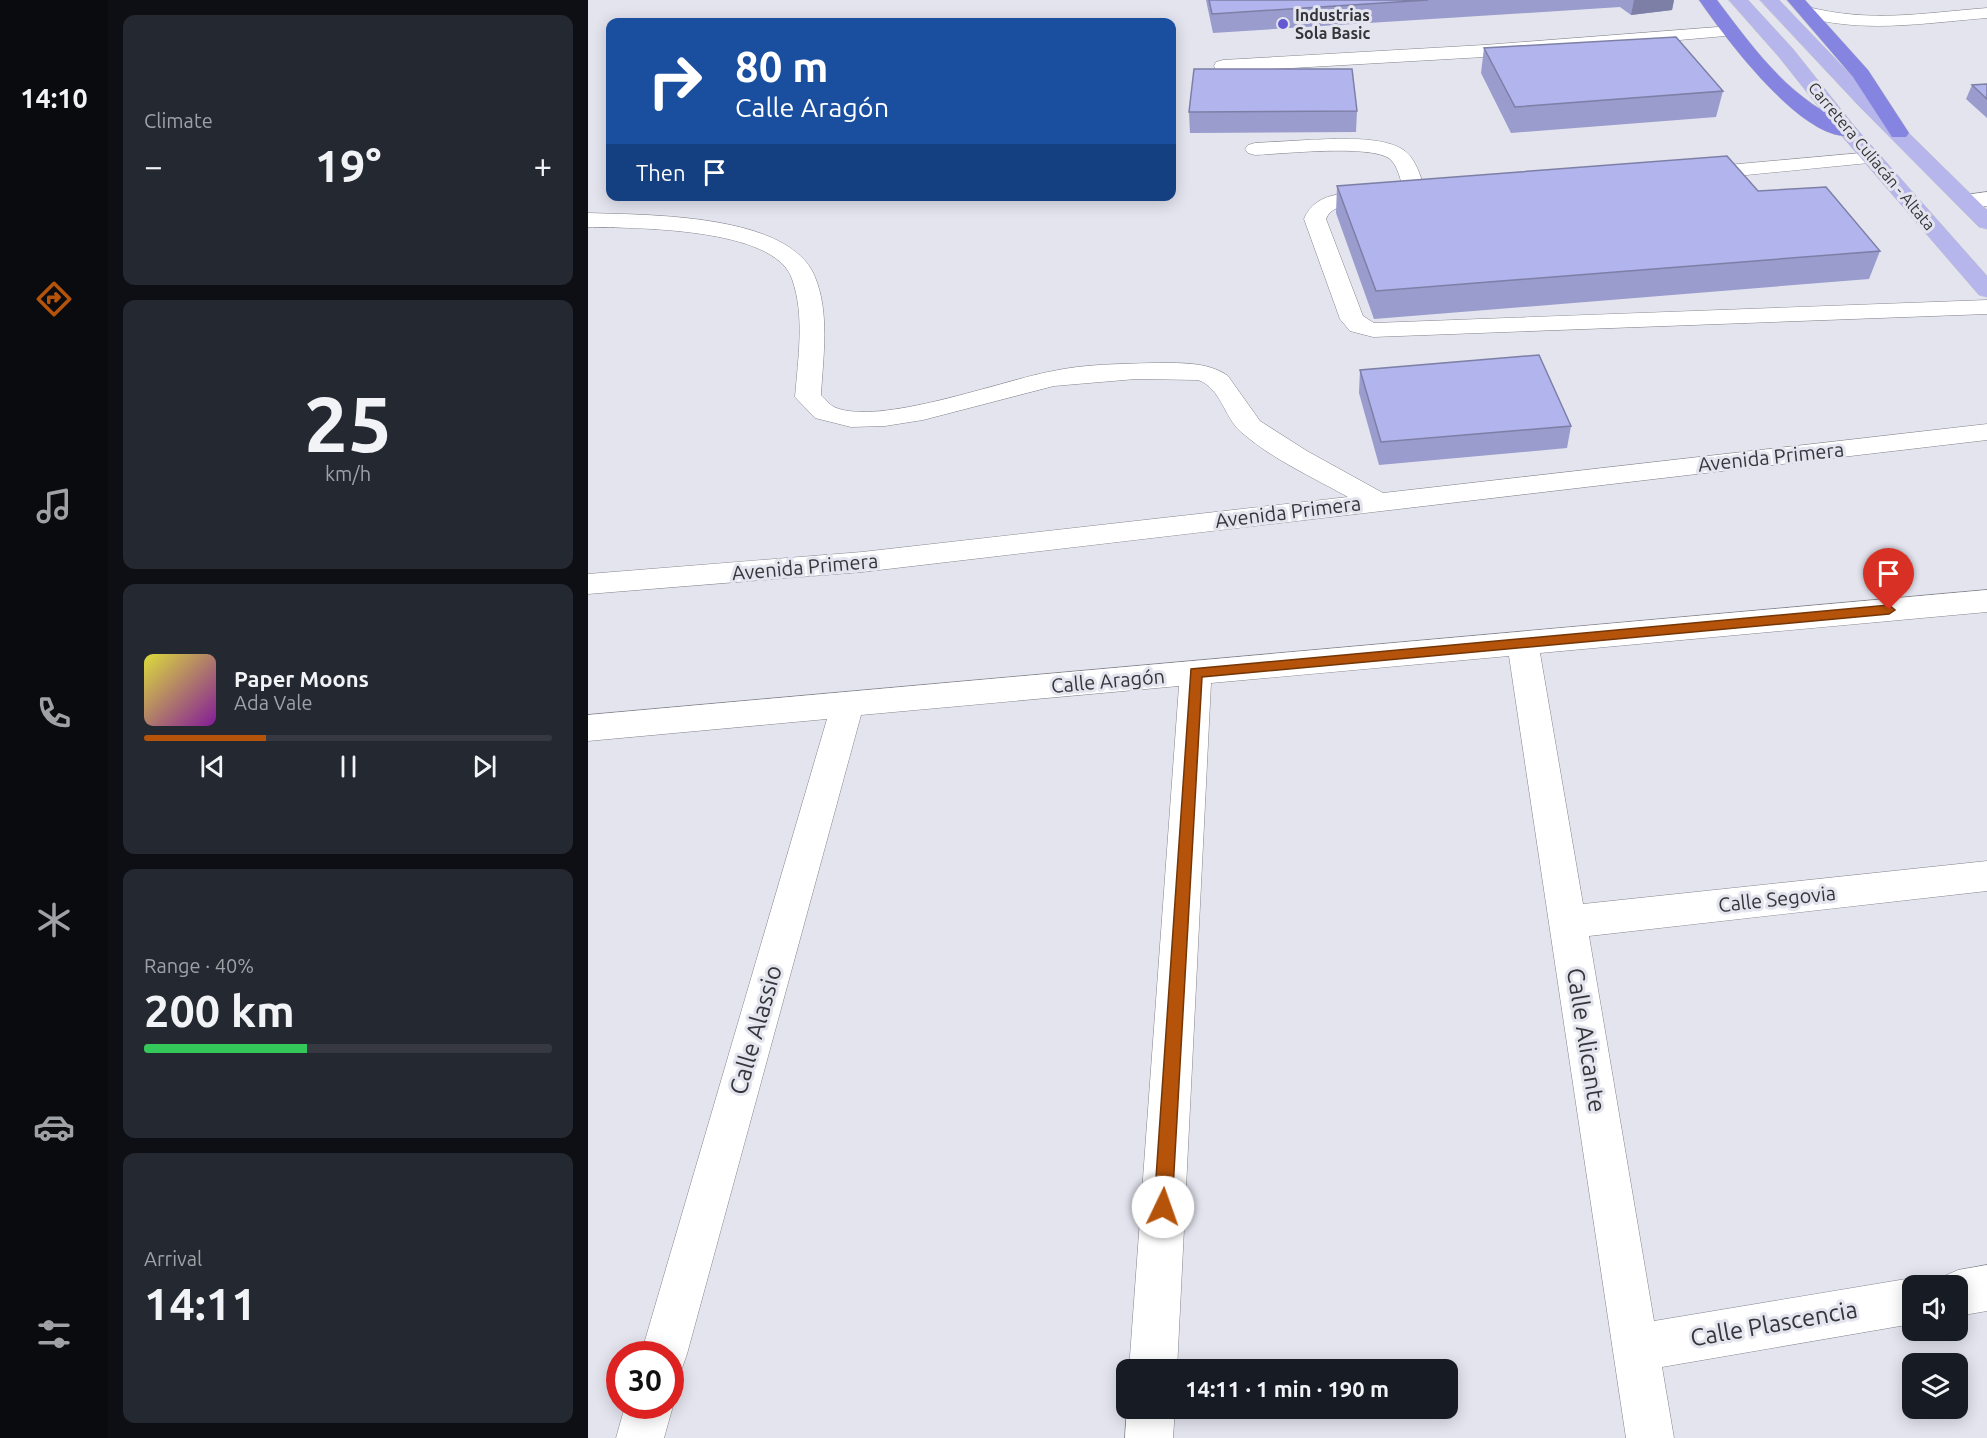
<!DOCTYPE html>
<html lang="en">
<head>
<meta charset="utf-8">
<style>
  body { margin:0; font-family:Ubuntu,sans-serif; background:#242831; color:#f1f3f6; height:100vh; display:flex; flex-direction:column; font-size:22px; white-space:nowrap }
  * { box-sizing:border-box; margin:0 }
  p { font-size:20px; color:#9ea1a6 }
  .icon { flex:none; width:33px; height:33px; fill:none; stroke:currentColor; stroke-width:2; stroke-linecap:round; stroke-linejoin:round }
  .map { position:relative; flex:1; overflow:hidden }
  .drawer { display:flex; flex-direction:column; gap:15px; padding:15px; background:#0d0f14; width:480px }
  .drawer>* { flex:none }
  .hud { position:absolute; left:18px; top:18px; width:570px; height:183px; border-radius:12px; box-shadow:0 3px 15px #0003; background:#1a4fa0; color:#fff; overflow:hidden }
  .fabs { position:absolute; left:1314px; top:1275px; display:grid; gap:12px }
  .fabs a { display:grid; place-items:center; width:66px; height:66px; border-radius:12px; background:#171b24; box-shadow:0 3px 15px #0003; font-size:30px }
  .speed { position:absolute; left:18px; top:1341px; display:flex; gap:12px; font-size:30px; font-weight:700; text-align:center }
  .speed>* { display:grid; place-content:center; width:78px; height:78px; border-radius:50%; background:#171b24; box-shadow:0 3px 15px #0003; line-height:1 }
  .speed .limit { border:9px solid #d22; background:#fff; color:#111 }
  .pin { position:absolute; display:grid; place-items:center; width:51px; height:51px; color:#fff; margin:-62px -26px; border-radius:50% 50% 50% 0; rotate:-45deg; box-shadow:0 0 6px #0007 }
  .pin .icon { rotate:45deg }
  .me { position:absolute; width:66px; margin:-33px; rotate:3deg; stroke-linejoin:round; filter:drop-shadow(0 0 4px #0008) }
  .turn { display:flex; align-items:center; gap:21px; height:126px; padding:0 30px; font-size:27px }
  .turn .icon { width:78px; height:78px; stroke-width:2.5 }
  .turn b { display:block; font-size:42px; line-height:51px }
  .then { display:flex; align-items:center; height:57px; padding:0 30px; background:#0003; gap:12px; font-size:22px }
  .big { font-size:45px; font-weight:700; line-height:1.1 }
  .drawer .tile { flex:1; display:flex; flex-direction:column; justify-content:center; gap:9px; min-width:0; padding:0 21px; border-radius:12px; background:#242831 }
  .drawer .dial { align-items:center; gap:0 }
  .dial b { font-size:78px; line-height:1 }
  .song { display:flex; align-items:center; gap:18px }
  .cover { width:72px; height:72px; border-radius:9px; background:linear-gradient(135deg,hsl(60 70% 55%),hsl(290 70% 35%)) }
  .played { height:6px; border-radius:3px; background:linear-gradient(90deg,#b45309 30%,#363941 30%) }
  .keys { display:flex; justify-content:space-around; direction:ltr }
  .heat { display:flex; justify-content:space-between; align-items:center; font-size:33px; direction:ltr }
  .charge { height:9px; border-radius:4px; background:linear-gradient(90deg,#34c759 40%,#363941 0) }
  .trip { position:absolute; left:528px; top:1359px; width:342px; height:60px; border-radius:12px; background:#171b24; box-shadow:0 3px 15px #0003; font-weight:700; line-height:60px; text-align:center }
  main { display:flex; flex:1; min-height:0 }
  .menu { display:flex; flex-direction:column; width:108px; justify-content:space-around; align-items:center; background:#090b0e; color:#9ea1a6 }
  .menu .icon { width:42px; height:42px }
  .menu .active { color:#b45309 }
  .menu b { font-size:27px; color:#f1f3f6 }
  .map>svg:first-child { display:block }
  .lines { fill:none; stroke-linecap:round; stroke-linejoin:round }
  .minor-casing { stroke:#83838c; stroke-width:1 }
  .major-casing { stroke:#c2c3c4; stroke-width:1 }
  .highway-casing { stroke:#c2c3c4; stroke-width:1 }
  .minor { fill:#fff; fill-rule:evenodd }
  .major { fill:#b6b5ec; fill-rule:evenodd }
  .highway { fill:#8584e0; fill-rule:evenodd }
  .wall { fill:#999ccc }
  .shaded-wall { fill:#7d7fa6 }
  .building { fill:#b2b5ed; stroke:#7d7fa6; stroke-width:1.5 }
  .route { fill:#b45309; stroke:#753606; stroke-width:1.5 }
  .poi-dot { fill:#635ad3; stroke:#e3e4ee; stroke-width:2 }
  .labels { text-anchor:middle; stroke-width:6; stroke-linejoin:round; paint-order:stroke }
  .far-poi-label { font-size:16px; font-weight:bold; fill:#353639; stroke:#e3e4ee; text-anchor:start }
  .far-street-label { font-size:16px; fill:#353639; stroke:#e3e4ee }
  .street-label { font-size:20px; fill:#353639; stroke:#e3e4ee }
  .near-street-label { font-size:24px; fill:#353639; stroke:#e3e4ee }
</style>
</head>
<body>
<main>
<nav class="menu">
<b>14:10</b>
<svg class="icon active" aria-label="directions" viewBox="0 0 24 24"><path d="M12 3l9 9-9 9-9-9zM9 14v-3h6M13 9l2 2-2 2"/></svg>
<svg class="icon" aria-label="music" viewBox="0 0 24 24"><path d="M9 18V5l10-2v13"/><circle cx="6" cy="18" r="3"/><circle cx="16" cy="16" r="3"/></svg>
<svg class="icon" aria-label="phone" viewBox="0 0 24 24"><path d="M5 4h4l2 5-3 2q2 4 5 5l2-3 5 2v4C11 20 4 13 5 4z"/></svg>
<svg class="icon" aria-label="climate" viewBox="0 0 24 24"><path d="M12 3v18M4 7l16 10M4 17L20 7"/></svg>
<svg class="icon" aria-label="car" viewBox="0 0 24 24"><path d="M5 17H2v-5l4-1 3-4h7l3 4 3 1v5h-3M9 17h6M6 11h13"/><circle cx="7" cy="17" r="2"/><circle cx="17" cy="17" r="2"/></svg>
<svg class="icon" aria-label="filters" viewBox="0 0 24 24"><path d="M4 7h16M4 17h16"/><circle cx="9" cy="7" r="2"/><circle cx="15" cy="17" r="2"/></svg>
</nav>
<section class="drawer">
<div class="tile"><p>Climate</p>
<div class="heat"><a>−</a><b class="big">19°</b><a>+</a></div>
</div>
<div class="tile dial"><b>25</b><p>km/h</p></div>
<div class="tile">
<div class="song"><i class="cover"></i><div><b>Paper Moons</b><p>Ada Vale</p></div></div>
<div class="played"></div>
<div class="keys"><svg class="icon" aria-label="previous" viewBox="0 0 24 24"><path d="M18 5L8 12l10 7zM5 5v14"/></svg><svg class="icon" aria-label="pause" viewBox="0 0 24 24"><path d="M8 5v14M16 5v14"/></svg><svg class="icon" aria-label="next" viewBox="0 0 24 24"><path d="M6 5l10 7-10 7zM19 5v14"/></svg></div>
</div>
<div class="tile"><p>Range · 40%</p><b class="big">200 km</b><div class="charge"></div></div>
<div class="tile"><p>Arrival</p><b class="big">14:11</b></div>
</section>
<div class="map">
<svg width="1399" height="1438" viewBox="0 0 1399 1438">
  <rect width="100%" height="100%" fill="#e3e4ee"/>
  <g class="lines">
    <g class="minor-casing">
      <g id="minor">
        <path d="M1220,7C1284,23 1334,13 1399,8V18C1336,23 1275,34 1214,16L1211,12L1214,8Z"/>
        <polygon points="1143,26 1149,27 1152,31 1149,35 896,57 635,72 628,70 626,66 628,62 635,60 896,45"/>
        <path d="M719,140C745,139 796,135 817,151C830,161 834,183 840,197L837,202L829,203L821,202C813,190 813,169 802,159C783,144 694,154 667,155L660,153L657,149L660,145L667,143Z"/>
        <polygon points="1284,152 1291,154 1294,158 1291,162 1107,180 1100,178 1096,174 1100,170 1107,168"/>
        <path d="M792,192L800,194L803,199L800,204C782,208 746,198 738,219L775,316L786,323L1399,300V314L785,337L762,331L752,319L716,219C728,189 765,193 792,192Z"/>
        <polygon points="1399,192 1399,206 1378,208 1370,206 1367,201 1370,196"/>
        <path d="M0,213C58,215 202,213 227,277C242,313 235,358 233,395C237,399 242,405 246,407C290,427 415,380 465,371C497,364 532,364 565,363C588,363 620,361 640,376L672,421L719,451L795,493L1399,424V440L274,572L0,594V574L274,552L760,497C724,477 684,459 653,432C636,417 633,388 610,380L548,379L466,386L335,420L297,426L263,427L227,418L207,397C210,359 217,315 204,279C187,227 46,228 0,227Z"/>
        <polygon points="1399,590 1399,612 952,653 995,904 1399,861 1399,891 1001,936 1066,1321 1324,1278 1340,1286 1324,1286 1324,1324 1074,1367 1086,1438 1038,1438 921,656 623,683 589,1370 541,1370 591,686 273,715 99,1354 93,1371 82,1375 82,1354 53,1354 239,719 0,741 0,715"/>
        <polygon points="1399,1265 1399,1311 1370,1316 1370,1286 1350,1286 1354,1277 1370,1270"/>
        <polygon points="82,1400 85,1406 76,1438 28,1438 37,1406 82,1406"/>
        <polygon points="539,1408 587,1408 585,1438 537,1438"/>
      </g>
    </g>
    <g class="major-casing">
      <g id="major">
        <polygon points="1141,0 1160,0 1205,49 1267,127 1399,276 1399,297 1391,295 1253,135 1191,57"/>
        <polygon points="1172,0 1191,0 1285,98 1399,210 1399,229 1391,227 1271,106"/>
      </g>
    </g>
    <g class="highway-casing">
      <g id="highway">
        <path d="M1111,0H1129C1170,54 1203,101 1267,127L1270,131L1267,135C1218,148 1136,36 1111,0Z"/>
        <polygon points="1199,0 1217,0 1280,70 1321,133 1318,137 1304,137 1265,77"/>
      </g>
    </g>
    <use href="#minor" class="minor"/>
    <use href="#major" class="major"/>
    <use href="#highway" class="highway"/>
  </g>
  <g class="wall">
    <polygon points="618,0 1086,0 1084,10 1043,15 1032,7 625,33"/>
    <polygon points="896,48 1135,91 1128,117 923,133 893,73"/>
    <polygon points="1399,84 1399,118 1378,99 1384,85"/>
    <polygon points="769,111 768,132 602,133 601,112"/>
    <polygon points="749,186 1170,191 1292,251 1281,279 786,319 748,213"/>
    <polygon points="772,370 983,426 979,448 791,465 771,393"/>
  </g>
  <polygon class="shaded-wall" points="1046,0 1086,0 1084,10 1043,15"/>
  <g class="building">
    <polygon points="621,0 840,0 624,14"/>
    <polygon points="1088,37 1135,91 927,107 896,48"/>
    <polygon points="606,69 764,69 769,111 601,112"/>
    <polygon points="1399,84 1399,99 1384,85"/>
    <polygon points="1139,156 1170,191 1238,187 1292,251 788,291 749,186"/>
    <polygon points="951,355 983,426 793,442 772,370"/>
  </g>
  <polygon class="route" points="1301,605 1307,610 1301,614 614,677 584,1207 581,1213 575,1216 569,1213 566,1207 603,669"/>
  <circle class="poi-dot" cx="695" cy="24" r="6"/>
  <g class="labels">
    <g class="far-poi-label">
      <text x="707" y="21">Industrias<tspan x="707" dy="18">Sola Basic</tspan></text>
    </g>
    <g class="far-street-label">
      <text transform="translate(1284 156) rotate(50)" y="6">Carretera Culiacán - Altata</text>
    </g>
    <g class="street-label">
      <text transform="translate(1183 457) rotate(-6)" y="7">Avenida Primera</text>
      <text transform="translate(700 512) rotate(-7)" y="7">Avenida Primera</text>
      <text transform="translate(217 567) rotate(-5)" y="7">Avenida Primera</text>
      <text transform="translate(520 681) rotate(-5)" y="7">Calle Aragón</text>
      <text transform="translate(1189 899) rotate(-6)" y="7">Calle Segovia</text>
    </g>
    <g class="near-street-label">
      <text transform="translate(168 1030) rotate(-74)" y="8">Calle Alassio</text>
      <text transform="translate(998 1040) rotate(81)" y="8">Calle Alicante</text>
      <text transform="translate(1186 1324) rotate(-10)" y="8">Calle Plascencia</text>
    </g>
  </g>
</svg>
<div class="fabs">
<a><svg class="icon" aria-label="sound" viewBox="0 0 24 24"><path d="M4 9h4l5-4v14l-5-4H4zM17 9q2 3 0 6"/></svg></a>
<a><svg class="icon" aria-label="layers" viewBox="0 0 24 24"><path d="M12 4l9 5-9 5-9-5zM3 14l9 5 9-5"/></svg></a>
</div>
<div class="speed"><div class="limit">30</div></div>
<div class="pin" style="left:1301px;top:610px;background:#d93025"><svg class="icon" aria-label="arrive" viewBox="0 0 24 24"><path d="M6 21V4h12l-3 4 3 4H6"/></svg></div>
<svg class="me" style="left:575px;top:1207px" viewBox="-20 -20 40 40"><circle r="19" fill="#fff"/><path d="M0-13L10 11 0 6-10 11z" fill="#b45309"/></svg>
<div class="trip">14:11 · 1 min · 190 m</div>
<div class="hud">
<div class="turn"><svg class="icon" aria-label="right" viewBox="0 0 24 24"><path d="M7 20v-9h11M14 6l5 5-5 5"/></svg><div><b>80 m</b>Calle Aragón</div></div>
<div class="then">Then<svg class="icon" aria-label="arrive" viewBox="0 0 24 24"><path d="M6 21V4h12l-3 4 3 4H6"/></svg></div>
</div>
</div>
</main>
</body>
</html>
